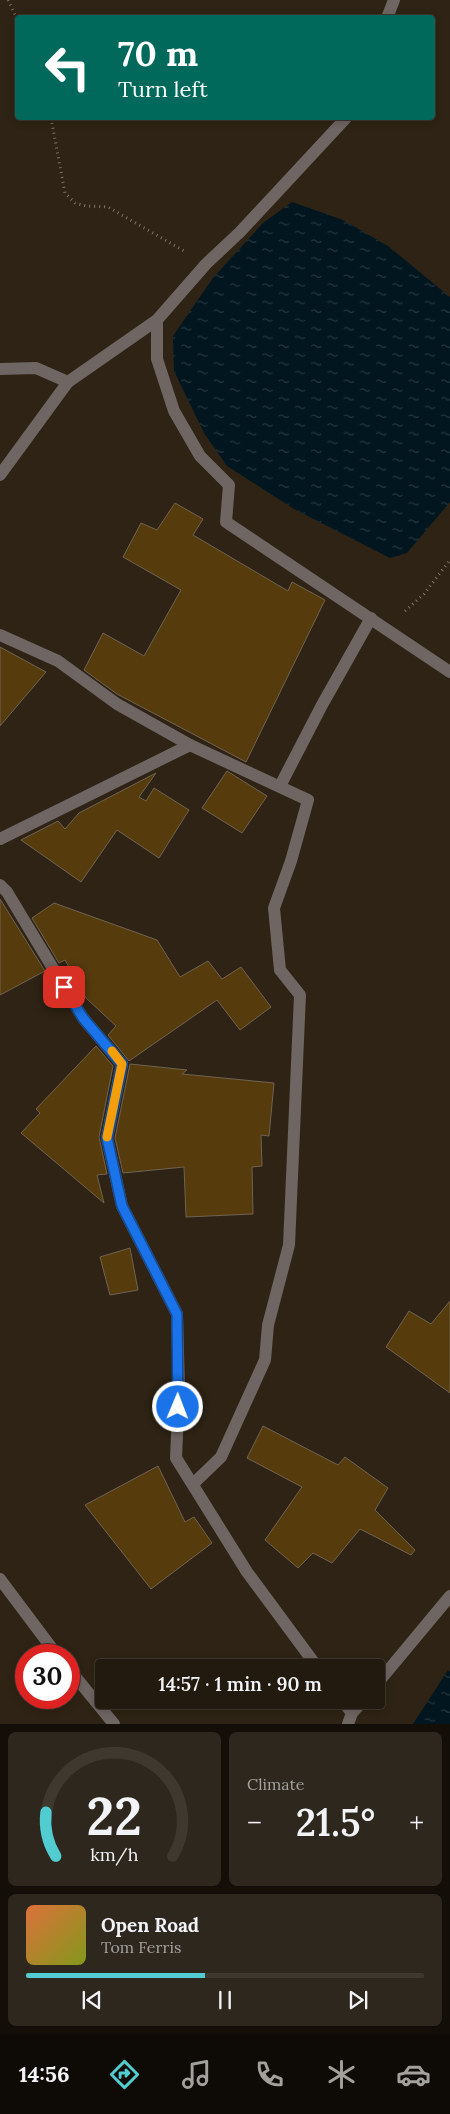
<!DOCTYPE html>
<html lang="en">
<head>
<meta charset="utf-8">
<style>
  body { margin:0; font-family:Lora,serif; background:#2e271d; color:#f1f3f6; height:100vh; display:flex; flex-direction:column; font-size:19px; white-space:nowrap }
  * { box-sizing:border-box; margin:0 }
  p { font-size:16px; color:#a2a19e }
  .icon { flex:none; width:28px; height:28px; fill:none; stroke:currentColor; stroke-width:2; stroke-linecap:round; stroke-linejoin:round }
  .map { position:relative; height:1724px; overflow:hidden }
  .side { display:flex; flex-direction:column; gap:8px; padding:8px; background:#130e08; flex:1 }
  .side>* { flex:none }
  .top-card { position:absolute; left:15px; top:15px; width:420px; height:105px; border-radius:5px; box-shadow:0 2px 8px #0003,0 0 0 1px #3f382f; background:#00695c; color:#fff; overflow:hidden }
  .speed { position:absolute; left:15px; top:1644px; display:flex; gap:10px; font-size:25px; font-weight:700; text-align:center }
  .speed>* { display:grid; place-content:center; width:65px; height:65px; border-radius:50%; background:#221a0f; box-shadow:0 2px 8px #0003,0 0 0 1px #3f382f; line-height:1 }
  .speed .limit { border:8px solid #d22; background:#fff; color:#111 }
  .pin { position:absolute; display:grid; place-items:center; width:42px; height:42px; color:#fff; margin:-21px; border-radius:10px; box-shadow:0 2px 8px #0006 }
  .me { position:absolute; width:55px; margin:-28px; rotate:1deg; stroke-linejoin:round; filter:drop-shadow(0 0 4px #0008) }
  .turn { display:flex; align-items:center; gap:18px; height:105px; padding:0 20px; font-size:22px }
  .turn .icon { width:65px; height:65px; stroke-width:2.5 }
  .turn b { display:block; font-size:35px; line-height:42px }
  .big { font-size:38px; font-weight:600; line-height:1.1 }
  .side .widget { flex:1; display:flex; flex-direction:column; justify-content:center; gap:8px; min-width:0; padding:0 18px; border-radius:8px; background:#2e271d }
  .side .dial { align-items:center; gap:0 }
  .dial svg { height:130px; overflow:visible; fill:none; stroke:#3f382f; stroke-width:7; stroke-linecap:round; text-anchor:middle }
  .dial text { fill:#f1f3f6; stroke:none }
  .song { display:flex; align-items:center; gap:15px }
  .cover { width:60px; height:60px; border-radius:8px; background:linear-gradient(135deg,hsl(20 70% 55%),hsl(70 70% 35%)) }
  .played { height:5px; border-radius:2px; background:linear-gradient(90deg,#51ccd1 45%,#3f382f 45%) }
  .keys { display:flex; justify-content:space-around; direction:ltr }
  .heat { display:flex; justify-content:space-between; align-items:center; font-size:28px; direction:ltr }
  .side .tiles { flex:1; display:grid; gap:8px; grid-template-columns:1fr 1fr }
  .widget:last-child { grid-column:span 2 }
  .trip { position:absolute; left:95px; top:1659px; width:290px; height:50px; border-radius:5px; background:#221a0f; box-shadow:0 2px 8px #0003,0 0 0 1px #3f382f; font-weight:600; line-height:50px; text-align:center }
  .tabs { display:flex; height:80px; justify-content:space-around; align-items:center; background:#0e0a06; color:#a2a19e }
  .tabs .icon { width:35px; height:35px }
  .tabs .on { color:#51ccd1 }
  .tabs b { font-size:22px; color:#f1f3f6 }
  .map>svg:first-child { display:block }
  .water { fill:url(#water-ripples) }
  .building { fill:#563b0d; stroke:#706352 }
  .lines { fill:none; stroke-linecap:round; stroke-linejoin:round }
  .path { stroke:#7d7366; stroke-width:3; stroke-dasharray:1 4; stroke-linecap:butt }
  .minor { stroke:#6f6562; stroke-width:12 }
  .route-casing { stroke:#114b97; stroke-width:12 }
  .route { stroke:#1a73e8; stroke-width:9 }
  .slow { stroke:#f59e0b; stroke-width:9 }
</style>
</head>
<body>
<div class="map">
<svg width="450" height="1724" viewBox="0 0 450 1724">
  <defs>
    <pattern id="water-ripples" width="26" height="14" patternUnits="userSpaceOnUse" patternTransform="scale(1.25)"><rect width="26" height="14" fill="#01161f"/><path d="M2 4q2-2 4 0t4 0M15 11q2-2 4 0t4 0" fill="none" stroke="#26383f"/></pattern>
  </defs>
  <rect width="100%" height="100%" fill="#2e2314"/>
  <g class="water">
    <polygon points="292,202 343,220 388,246 450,297 450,502 407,553 390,558 294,509 227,466 204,433 174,371 173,336 213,278 263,223"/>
    <polygon points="448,1670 450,1672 450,1724 413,1724"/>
  </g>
  <g class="building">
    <polygon points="175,503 203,519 193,535 288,591 292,582 325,600 246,762 117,694 84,670 103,633 144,656 181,590 123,557 141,523 157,530"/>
    <polygon points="0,647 46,672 0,726"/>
    <polygon points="227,771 267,796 242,833 202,808"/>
    <polygon points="156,773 139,797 146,801 154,788 189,810 159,858 117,830 81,882 21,840 58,821 65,829 79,813"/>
    <polygon points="0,899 45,971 0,995"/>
    <polygon points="54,903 157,940 180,977 208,961 222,979 241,967 271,1007 240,1030 217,1000 129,1061 108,1035 116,1026 86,998 65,960 59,963 32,918"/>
    <polygon points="96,1046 113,1066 99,1137 107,1174 97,1175 104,1203 21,1133 40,1113 36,1109"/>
    <polygon points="130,1064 187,1070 182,1074 274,1083 269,1136 261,1135 262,1166 252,1167 253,1214 186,1217 184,1167 123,1173 115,1138"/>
    <polygon points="130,1248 138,1290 110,1295 100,1257"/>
    <polygon points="450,1301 450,1393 386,1347 409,1311 431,1324"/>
    <polygon points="263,1426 338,1465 345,1457 388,1488 375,1510 415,1550 411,1555 360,1529 332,1563 313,1553 298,1568 265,1540 302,1487 247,1458"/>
    <polygon points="158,1466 185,1522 194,1517 212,1543 151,1589 85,1505"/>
  </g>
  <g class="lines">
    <g class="path">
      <polyline points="8,0 18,21"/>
      <polyline points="51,118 65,193 75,203 86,206 108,207 184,251"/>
      <polyline points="405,611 424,594 450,560"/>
    </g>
    <g class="minor">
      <polyline points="387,18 394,0"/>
      <polyline points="157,320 157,359 174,411 200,456 229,485 226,522 450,672"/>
      <polyline points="0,369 36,368 68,382"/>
      <polyline points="0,475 68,382 157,320 206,264 240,232 346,118"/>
      <polyline points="0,635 58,661 117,704 190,745 308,800 291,861 274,908 280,970 300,995 289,1245 268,1325 265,1360 221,1457 193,1484"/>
      <polyline points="280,786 322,705 371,618"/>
      <polyline points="0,839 190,745"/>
      <polyline points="0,885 7,892 83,1018 122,1064 107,1138 122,1206 177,1314 179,1390 176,1458 247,1572 318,1668"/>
      <polyline points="0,1579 57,1655"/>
      <polyline points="69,1669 114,1724"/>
      <polyline points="376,1685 450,1596"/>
      <polyline points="342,1700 352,1713"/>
      <polyline points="348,1724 352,1713 364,1700"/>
    </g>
  </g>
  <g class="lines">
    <g class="route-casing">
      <polyline id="route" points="64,987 83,1018 122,1064 107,1138 122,1206 177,1314 178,1407"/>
    </g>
    <use href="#route" class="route"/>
    <polyline class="slow" points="107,1137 122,1064 112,1051"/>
  </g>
</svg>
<div class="speed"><div class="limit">30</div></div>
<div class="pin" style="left:64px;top:987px;background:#d93025"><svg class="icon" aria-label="arrive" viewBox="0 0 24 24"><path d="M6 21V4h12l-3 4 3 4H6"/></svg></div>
<svg class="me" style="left:178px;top:1407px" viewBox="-20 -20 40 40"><circle r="17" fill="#1a73e8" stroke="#fff" stroke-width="3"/><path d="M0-11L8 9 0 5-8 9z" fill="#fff"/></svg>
<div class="trip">14:57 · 1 min · 90 m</div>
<div class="top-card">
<div class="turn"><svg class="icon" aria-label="left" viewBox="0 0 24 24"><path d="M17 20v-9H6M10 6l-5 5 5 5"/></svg><div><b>70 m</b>Turn left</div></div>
</div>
</div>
<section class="side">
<div class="tiles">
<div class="widget dial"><svg viewBox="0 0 100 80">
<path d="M14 69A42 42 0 1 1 86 69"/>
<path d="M14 69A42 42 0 0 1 8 42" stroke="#51ccd1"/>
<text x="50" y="56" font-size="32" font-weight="700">22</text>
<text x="50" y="72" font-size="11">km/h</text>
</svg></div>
<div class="widget"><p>Climate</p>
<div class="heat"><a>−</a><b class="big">21.5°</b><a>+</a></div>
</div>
<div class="widget">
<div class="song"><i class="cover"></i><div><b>Open Road</b><p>Tom Ferris</p></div></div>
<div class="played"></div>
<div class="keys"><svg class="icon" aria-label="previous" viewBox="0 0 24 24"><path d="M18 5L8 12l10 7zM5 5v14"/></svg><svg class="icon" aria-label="pause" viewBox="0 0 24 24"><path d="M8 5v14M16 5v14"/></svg><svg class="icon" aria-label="next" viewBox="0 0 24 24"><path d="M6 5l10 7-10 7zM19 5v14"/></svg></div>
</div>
</div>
</section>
<nav class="tabs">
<b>14:56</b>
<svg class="icon on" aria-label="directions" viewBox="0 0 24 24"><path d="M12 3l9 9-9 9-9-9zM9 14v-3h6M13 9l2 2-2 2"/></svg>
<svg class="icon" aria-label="music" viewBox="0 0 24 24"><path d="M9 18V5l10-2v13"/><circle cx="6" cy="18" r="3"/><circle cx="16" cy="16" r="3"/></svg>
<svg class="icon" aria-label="phone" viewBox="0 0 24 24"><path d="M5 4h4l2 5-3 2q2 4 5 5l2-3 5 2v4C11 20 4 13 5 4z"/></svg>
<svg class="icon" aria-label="climate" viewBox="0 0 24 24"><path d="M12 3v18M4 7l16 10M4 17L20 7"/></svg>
<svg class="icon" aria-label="car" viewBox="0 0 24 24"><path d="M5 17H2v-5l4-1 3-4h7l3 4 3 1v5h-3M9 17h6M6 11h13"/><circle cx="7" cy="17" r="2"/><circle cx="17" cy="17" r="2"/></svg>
</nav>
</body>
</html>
